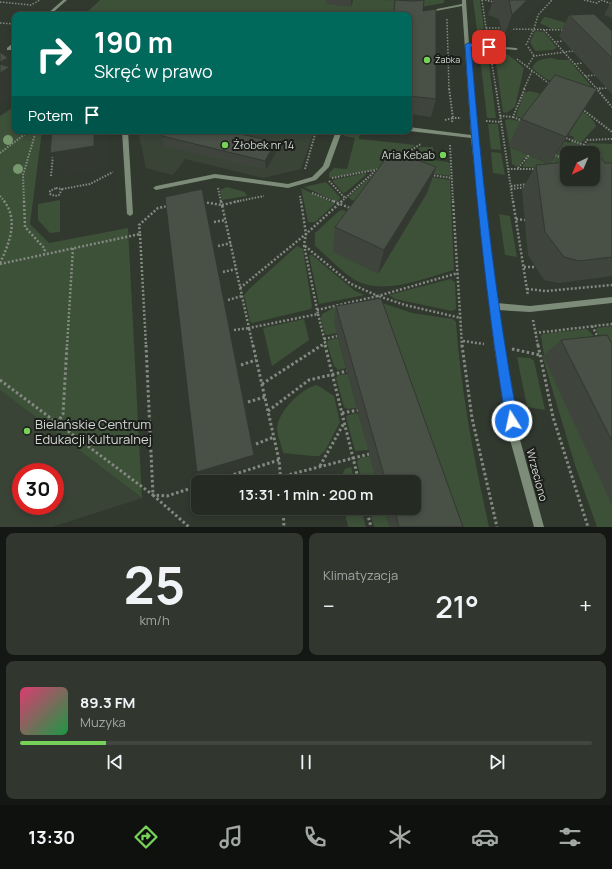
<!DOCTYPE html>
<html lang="pl">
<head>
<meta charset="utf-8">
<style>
  body { margin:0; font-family:Manrope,sans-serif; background:#31362f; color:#f1f3f6; height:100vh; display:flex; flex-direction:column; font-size:15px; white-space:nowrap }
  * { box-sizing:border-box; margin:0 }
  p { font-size:13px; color:#a3a7a5 }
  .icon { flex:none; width:22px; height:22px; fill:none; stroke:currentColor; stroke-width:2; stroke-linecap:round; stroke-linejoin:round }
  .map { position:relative; height:527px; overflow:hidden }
  .details { display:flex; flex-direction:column; gap:6px; padding:6px; background:#141713; flex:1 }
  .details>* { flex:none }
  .guide { position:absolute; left:12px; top:12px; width:400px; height:122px; border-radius:8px; box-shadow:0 2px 6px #0003,0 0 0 1px #424640; background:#00695c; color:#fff; overflow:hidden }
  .needle { width:26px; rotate:224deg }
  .tools { position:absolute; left:560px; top:146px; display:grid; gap:8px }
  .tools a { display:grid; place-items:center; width:40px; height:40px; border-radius:8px; background:#252a22; box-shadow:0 2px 6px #0003,0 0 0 1px #424640; font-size:20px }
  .speed { position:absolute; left:12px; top:463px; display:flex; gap:8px; font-size:20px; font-weight:700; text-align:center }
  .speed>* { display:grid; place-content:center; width:52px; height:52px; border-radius:50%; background:#252a22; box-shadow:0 2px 6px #0003,0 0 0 1px #424640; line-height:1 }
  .speed .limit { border:6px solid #d22; background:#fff; color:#111 }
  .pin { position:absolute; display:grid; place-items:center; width:34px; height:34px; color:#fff; margin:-17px; border-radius:8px; box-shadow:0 2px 6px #0006 }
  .me { position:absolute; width:44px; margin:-22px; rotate:350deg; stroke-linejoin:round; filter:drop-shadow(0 0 3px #0008) }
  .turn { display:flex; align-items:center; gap:14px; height:84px; padding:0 16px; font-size:18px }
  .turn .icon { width:52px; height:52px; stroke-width:2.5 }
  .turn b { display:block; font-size:28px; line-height:34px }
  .then { display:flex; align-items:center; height:38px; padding:0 16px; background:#0003; gap:8px; font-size:15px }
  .big { font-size:30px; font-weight:600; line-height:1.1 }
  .details .widget { flex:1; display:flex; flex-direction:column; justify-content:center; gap:6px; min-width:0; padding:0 14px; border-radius:8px; background:#31362f }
  .details .dial { align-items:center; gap:0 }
  .dial b { font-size:52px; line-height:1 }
  .song { display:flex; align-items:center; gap:12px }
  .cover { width:48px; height:48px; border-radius:6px; background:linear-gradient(135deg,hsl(340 70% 55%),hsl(140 70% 35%)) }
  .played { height:4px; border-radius:2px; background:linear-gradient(90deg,#77d259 15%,#424640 15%) }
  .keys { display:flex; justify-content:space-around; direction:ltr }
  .heat { display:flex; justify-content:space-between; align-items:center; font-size:22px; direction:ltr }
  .details .tiles { flex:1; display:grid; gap:6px; grid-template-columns:1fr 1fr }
  .widget:last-child { grid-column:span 2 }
  .trip { position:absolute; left:191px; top:475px; width:230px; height:40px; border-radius:8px; background:#252a22; box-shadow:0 2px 6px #0003,0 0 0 1px #424640; font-weight:600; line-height:40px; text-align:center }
  .tabs { display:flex; height:64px; justify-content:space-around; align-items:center; background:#0f110e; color:#a3a7a5 }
  .tabs .icon { width:28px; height:28px }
  .tabs .current { color:#77d259 }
  .tabs b { font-size:18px; color:#f1f3f6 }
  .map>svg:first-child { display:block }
  .built { fill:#394437; fill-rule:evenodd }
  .green { fill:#3d5038 }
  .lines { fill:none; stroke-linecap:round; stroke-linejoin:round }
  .path-far3 { stroke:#848a82; stroke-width:1.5; stroke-dasharray:1.5 1.5; stroke-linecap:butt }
  .path-far2 { stroke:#848a82; stroke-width:2; stroke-dasharray:1.5 1.5; stroke-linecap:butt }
  .path-far1 { stroke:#848a82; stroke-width:2.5; stroke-dasharray:2 2; stroke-linecap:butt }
  .path { stroke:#848a82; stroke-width:3; stroke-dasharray:2.5 2.5; stroke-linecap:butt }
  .minor { fill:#7c8c78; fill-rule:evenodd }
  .tree { fill:#77976d }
  .wall { fill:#3f453c }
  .shaded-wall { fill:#333831 }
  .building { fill:#495046; stroke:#333831 }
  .route { fill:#1a73e8; stroke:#114b97 }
  .poi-dot { fill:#77d259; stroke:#1b1e1a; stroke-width:1.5 }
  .labels { text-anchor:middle; stroke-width:4; stroke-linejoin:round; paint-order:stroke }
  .far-poi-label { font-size:9px; fill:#d4d9d3; stroke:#1b1e1a; text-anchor:start }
  .poi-label { font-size:11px; fill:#d4d9d3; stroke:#1b1e1a; text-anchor:start }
  .street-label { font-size:11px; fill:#d4d9d3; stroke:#1b1e1a }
  .near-poi-label { font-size:13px; fill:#d4d9d3; stroke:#1b1e1a; text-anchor:start }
</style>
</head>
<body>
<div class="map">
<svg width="612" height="527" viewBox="0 0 612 527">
  <rect width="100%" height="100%" fill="#31382e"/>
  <g class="built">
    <polygon points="138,131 314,131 301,169 263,178 185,159 173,175 146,168"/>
    <path d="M0,390L142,498L52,527H0ZM21,472H55V506H21Z"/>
  </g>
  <g class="green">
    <polygon points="100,0 444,0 444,3 376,15 76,15 84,15"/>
    <polygon points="473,0 480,0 484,29 477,30"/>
    <polygon points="544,17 546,17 584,28 552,29 540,23"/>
    <polygon points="535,31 544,32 557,48 552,50 535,51 530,42"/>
    <polygon points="481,47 487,49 496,118 487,118 479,48"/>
    <path d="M494,50C506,50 515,61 524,68L515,107L506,113L503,112Z"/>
    <path d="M552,58L559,60H569L591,86L575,88L546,79L532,68C536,59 543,59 552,58Z"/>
    <path d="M529,91C546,94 591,109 596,126L581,143L573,139L574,137L568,135L509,144L505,120L510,119L518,121L521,118L516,116L524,93Z"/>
    <polygon points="15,106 15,131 42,131 30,224 49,243 128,228 142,498 0,390 0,116"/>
    <polygon points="488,124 498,124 501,150 491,149"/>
    <polygon points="346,131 360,131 359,139 416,145 377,169 329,178 329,173 334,168 347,169 355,138 344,136"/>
    <polygon points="572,140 581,144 576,153 567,153 567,159 563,157 562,159 567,162 566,169 522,167 527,159 524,158 517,167 512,164 510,147 549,164 564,141 570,143"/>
    <polygon points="591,143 612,144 612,168 593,168 593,153 581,153 586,144"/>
    <polygon points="421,147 433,147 434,160 448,162 450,164 450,176 393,168 390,165"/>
    <polygon points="491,152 501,153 505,175 493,173"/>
    <path d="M392,171L450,180L454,270C425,278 383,296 355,280C342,272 327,256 315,246V233L339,211L344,210L357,218L366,206L350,199L349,197L373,174Z"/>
    <polygon points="366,173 367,174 346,192 343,193 333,182 333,180"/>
    <polygon points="326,182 340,197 340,199 337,202 304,187"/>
    <polygon points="227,187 245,192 247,196 222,200 220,190"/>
    <polygon points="301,188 335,204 315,222 308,222"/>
    <polygon points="60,200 60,232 50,233 38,220 38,204"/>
    <polygon points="499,214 510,216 517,257 505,255"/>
    <polygon points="297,246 303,249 312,306 311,309 252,323 250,321 244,295 249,289"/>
    <polygon points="309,255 312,255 355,291 365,295 319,304"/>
    <polygon points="450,279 455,282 456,309 452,311 395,299 389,295"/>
    <path d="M369,301H376L412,313L453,319L456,322C461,392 474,459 489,527H448L337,333L327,335L325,334L321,318L322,314L337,306Z"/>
    <polygon points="304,319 309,340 272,366 263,328"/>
    <polygon points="612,326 612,359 596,330 597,328"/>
    <path d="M586,329C596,333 610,364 612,375V527H597L575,465L542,355H544L541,336L542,334Z"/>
    <polygon points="338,338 346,368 338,370 334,366 327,343 329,340"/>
    <polygon points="517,357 530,358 534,361 545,410 527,407"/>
    <polygon points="348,374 357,408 347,409 344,407 336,378 338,375"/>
    <path d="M317,385L334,396L340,422L325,451L319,456H312L283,453C282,446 277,435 277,428C279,411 300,389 317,385Z"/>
    <polygon points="358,413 369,450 355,451 346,417 348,415"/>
    <polygon points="370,456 377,482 362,482 357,462 360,458"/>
    <polygon points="351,467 355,482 339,482 345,469"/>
    <polygon points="344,508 361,508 366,527 348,527"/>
    <polygon points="384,508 390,527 374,527 370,513 372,509"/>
  </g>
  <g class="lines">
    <g class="path-far3">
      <polyline points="482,0 487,35"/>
      <polyline points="485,0 494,2"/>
      <polyline points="584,0 597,3 600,1"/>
      <polyline points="601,0 612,4"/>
      <polyline points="0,2 31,5 40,0"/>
      <polyline points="385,15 396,13"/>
      <polyline points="447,19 449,89"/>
      <polyline points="0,23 15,24"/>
      <polyline points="486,28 503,28"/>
      <polyline points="510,29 565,30"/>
      <polyline points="544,30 597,89"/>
      <polyline points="554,42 563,41"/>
      <polyline points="526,45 534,29 538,15 552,0"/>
      <polyline points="528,47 534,56"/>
      <polyline points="491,58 496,89"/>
      <polyline points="517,59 551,85"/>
      <polyline points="574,64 583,63"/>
      <polyline points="527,67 534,56 573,51"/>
      <polyline points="585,76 595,75"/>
      <polyline points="524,89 532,71"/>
      <polyline points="596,89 607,88"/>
    </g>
    <g class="path-far2">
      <polyline points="496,88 513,202"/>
      <polyline points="596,88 612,107"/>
      <polyline points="596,89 602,88"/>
      <polyline points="582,109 612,132"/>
      <polyline points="500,116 513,117 525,88"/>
      <polyline points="513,117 523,121"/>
      <polyline points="445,120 453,118 449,88"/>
      <polyline points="486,121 501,122"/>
      <polyline points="452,122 453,118 461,118"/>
      <polyline points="566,138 584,145"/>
      <polyline points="450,145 453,202"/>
      <polyline points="0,153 29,131"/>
      <polyline points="579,153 587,140 612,139"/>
      <polyline points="555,155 567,160"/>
      <polyline points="401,156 421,144"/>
      <polyline points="518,168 529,155"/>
      <polyline points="305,169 316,131"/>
      <polyline points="508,169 537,169"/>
      <polyline points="431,175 452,178"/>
      <polyline points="51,176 53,155"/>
      <polyline points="332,178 380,169"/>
      <polyline points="329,181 345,198"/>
      <polyline points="511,186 528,184"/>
      <polygon points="56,188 62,189 59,195 55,196 50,194 50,191"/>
      <polyline points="218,188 221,202"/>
      <polyline points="62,189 90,184 113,172"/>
      <polyline points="511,189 527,187"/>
      <polyline points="312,193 335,202"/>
      <polyline points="0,196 5,202"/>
      <polyline points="300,196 301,202"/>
      <polyline points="24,202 23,175 36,131"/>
      <polyline points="203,202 205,202"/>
      <polyline points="234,202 264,196"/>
      <polyline points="341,202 375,171"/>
    </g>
    <g class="path-far1">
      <polyline points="24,201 25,227 45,249 44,254"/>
      <polyline points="221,201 222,205 239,201"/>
      <polyline points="333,201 352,209"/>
      <polyline points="453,201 462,346"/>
      <polyline points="513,201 528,296"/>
      <polyline points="203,202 222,205 249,328 318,314 304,245 306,234 301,201"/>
      <polyline points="516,219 525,220"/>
      <polyline points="214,222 226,220"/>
      <polyline points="140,234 146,346"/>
      <polyline points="218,246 231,243"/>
      <polyline points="305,246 351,284 378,296 458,273"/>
      <path d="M0,263C9,244 19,220 4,201"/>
      <polyline points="0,264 140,234 139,225 158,208 168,206"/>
      <polyline points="524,267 535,267"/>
      <polyline points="223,272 236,269"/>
      <polyline points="240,288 306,234 342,201"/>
      <polyline points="527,289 546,291 612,285"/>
      <polyline points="228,300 242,296"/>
      <polyline points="317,310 378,296 405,305 461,318"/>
      <polyline points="318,314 326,346"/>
      <polyline points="533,320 538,346"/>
      <polyline points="592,326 599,339"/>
      <polyline points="234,330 249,328 253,346"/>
      <polyline points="535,333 612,324"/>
      <polyline points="324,339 337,336"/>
      <polyline points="463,341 484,344"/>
      <polyline points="67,346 73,248"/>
      <polyline points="321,346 325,343"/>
    </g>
    <g class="path">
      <polyline points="146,345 153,495 189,527"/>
      <polyline points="253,345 279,460 281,482"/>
      <polyline points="325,345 359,482"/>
      <polyline points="462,345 472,418 497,527"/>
      <polyline points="538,345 553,417 588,527"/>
      <polyline points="512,349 540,355"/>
      <polyline points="241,365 256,360"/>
      <polyline points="0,380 153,495 167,496 198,486"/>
      <polyline points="262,384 322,345"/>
      <polyline points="248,402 265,397"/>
      <polyline points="268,411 309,380 347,371"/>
      <polyline points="342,413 358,410"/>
      <polyline points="57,423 63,414 67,345"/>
      <polyline points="256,444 274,437"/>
      <polyline points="320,466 344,423"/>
      <polyline points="280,477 369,454"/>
      <polyline points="210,482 279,460"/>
      <polyline points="283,508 284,527"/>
      <polyline points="366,508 371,527"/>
    </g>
    <g class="minor">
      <polygon points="63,0 67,0 50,15 46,15"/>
      <polygon points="462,0 466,0 469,44 516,48 518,49 516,50 470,46 477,137 497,303 530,306 612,297 612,303 530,312 498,310 502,346 519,436 544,527 534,527 509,436 494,346 471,138 409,131 409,127 471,135 462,6 409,16 409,15 407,15 462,4"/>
      <polygon points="13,43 15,43 15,46 11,50 7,50 7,48"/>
      <polygon points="122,131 128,131 133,214 130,216 127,214"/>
      <polygon points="336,131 342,131 329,167 316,180 288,188 215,178 156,190 153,188 156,186 215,174 288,184 312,177 323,166"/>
    </g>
  </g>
  <g class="tree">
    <circle cx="8" cy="140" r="5"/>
    <circle cx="18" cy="169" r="5"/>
  </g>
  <g class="wall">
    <polygon points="326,0 353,0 351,7 326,4"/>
    <polygon points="385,0 424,0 423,11 436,99 431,117 409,114 409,15 393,15 394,1"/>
    <polygon points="493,0 542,0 503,39 499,19 488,15"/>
    <polygon points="612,0 612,18 604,15"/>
    <polygon points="569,15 612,31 612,94 559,36"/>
    <polygon points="597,89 550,164 508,146 521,119"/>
    <polygon points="162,136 277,151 266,170 165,146"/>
    <polygon points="605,163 612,163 612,276 559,283 544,280 528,255 522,190 536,165"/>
    <polygon points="436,167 427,193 378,274 333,252 335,227"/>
    <polygon points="336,306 463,527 390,527 385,508 414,508 414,482 377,482 334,323"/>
    <polygon points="561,340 612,344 612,505 543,356"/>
  </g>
  <g class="shaded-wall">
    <polygon points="351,0 353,0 351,7"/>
    <polygon points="527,0 542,0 503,39 512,15"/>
    <polygon points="8,58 15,69 15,94 0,104 0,62"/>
    <polygon points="597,89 580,116 550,164 566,137"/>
    <polygon points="94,131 106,131 106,169 65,177 50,153"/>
    <polygon points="276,142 277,151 266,170 265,161"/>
    <polygon points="436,167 427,193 378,274 384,250"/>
    <polygon points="202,189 208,210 258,463 206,479 197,472"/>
  </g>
  <g class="building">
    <polygon points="395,0 413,1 424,0 423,11 436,9 436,99 409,96 409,75 412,30 409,30 409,15 394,15"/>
    <polygon points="509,0 527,0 512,15"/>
    <polygon points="594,14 612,31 612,58 569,15"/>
    <polygon points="0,52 8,58 0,62"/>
    <polygon points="0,64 10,67 0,73"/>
    <polygon points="555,75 597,89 566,137 521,119"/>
    <polygon points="52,131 94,131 94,146 50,153"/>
    <polygon points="167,131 227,131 276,142 265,161 162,136"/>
    <polygon points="392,150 436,167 384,250 335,227"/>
    <polygon points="601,158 605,163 612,163 612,257 579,261 564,257 545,232 536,165 567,162 567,179 593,179 593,159"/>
    <polygon points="202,189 254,455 197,472 165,197"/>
    <polygon points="381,298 463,527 399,527 394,508 414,508 414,482 386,482 336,306"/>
    <polygon points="607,335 612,344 612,441 561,340"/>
  </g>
  <path class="route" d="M468,43L489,45L492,47L489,48L471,47C481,172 495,298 518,421L516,425L512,427L508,425L506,421C485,297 473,171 465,45Z"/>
  <g class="poi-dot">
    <circle cx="427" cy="60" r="4"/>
    <circle cx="225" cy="145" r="4"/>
    <circle cx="443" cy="155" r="4"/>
    <circle cx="27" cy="431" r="4"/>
  </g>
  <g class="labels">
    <g class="far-poi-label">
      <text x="435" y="63">Żabka</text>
    </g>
    <g class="poi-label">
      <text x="233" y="149">Żłobek nr 14</text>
      <text x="435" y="159" text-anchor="end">Aria Kebab</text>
    </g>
    <g class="street-label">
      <text transform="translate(537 475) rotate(75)" y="4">Wrzeciono</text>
    </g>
    <g class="near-poi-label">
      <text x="35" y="429">Bielańskie Centrum<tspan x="35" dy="15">Edukacji Kulturalnej</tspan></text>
    </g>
  </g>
</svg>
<div class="tools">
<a><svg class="needle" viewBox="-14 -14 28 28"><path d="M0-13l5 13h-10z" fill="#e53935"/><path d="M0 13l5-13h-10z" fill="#a3a7a5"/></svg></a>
</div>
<div class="speed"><div class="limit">30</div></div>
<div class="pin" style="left:489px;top:47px;background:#d93025"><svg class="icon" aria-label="arrive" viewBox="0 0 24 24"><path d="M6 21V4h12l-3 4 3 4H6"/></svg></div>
<svg class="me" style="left:512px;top:421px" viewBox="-20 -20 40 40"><circle r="17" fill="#1a73e8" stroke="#fff" stroke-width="3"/><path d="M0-11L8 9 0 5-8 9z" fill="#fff"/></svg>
<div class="trip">13:31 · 1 min · 200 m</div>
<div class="guide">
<div class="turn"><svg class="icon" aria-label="right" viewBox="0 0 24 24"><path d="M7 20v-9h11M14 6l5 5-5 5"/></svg><div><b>190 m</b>Skręć w prawo</div></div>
<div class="then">Potem<svg class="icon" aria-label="arrive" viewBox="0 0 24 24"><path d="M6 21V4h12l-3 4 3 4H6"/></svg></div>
</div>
</div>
<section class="details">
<div class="tiles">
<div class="widget dial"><b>25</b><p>km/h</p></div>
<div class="widget"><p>Klimatyzacja</p>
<div class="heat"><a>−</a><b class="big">21°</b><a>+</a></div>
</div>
<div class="widget">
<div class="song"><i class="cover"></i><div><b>89.3 FM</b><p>Muzyka</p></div></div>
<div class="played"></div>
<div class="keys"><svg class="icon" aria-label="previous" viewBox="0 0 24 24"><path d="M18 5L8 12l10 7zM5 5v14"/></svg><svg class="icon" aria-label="pause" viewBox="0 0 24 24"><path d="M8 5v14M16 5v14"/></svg><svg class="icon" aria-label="next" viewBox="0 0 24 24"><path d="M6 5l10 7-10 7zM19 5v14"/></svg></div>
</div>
</div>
</section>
<nav class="tabs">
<b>13:30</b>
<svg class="icon current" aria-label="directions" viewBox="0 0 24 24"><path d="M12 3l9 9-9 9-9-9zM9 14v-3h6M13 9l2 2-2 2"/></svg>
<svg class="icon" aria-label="music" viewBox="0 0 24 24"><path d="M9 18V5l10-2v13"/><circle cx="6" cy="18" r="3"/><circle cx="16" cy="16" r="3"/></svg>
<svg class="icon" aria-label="phone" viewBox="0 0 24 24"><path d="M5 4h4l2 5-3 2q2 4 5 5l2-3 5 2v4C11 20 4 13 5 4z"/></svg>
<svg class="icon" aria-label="climate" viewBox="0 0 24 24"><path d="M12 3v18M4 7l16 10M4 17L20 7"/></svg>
<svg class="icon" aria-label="car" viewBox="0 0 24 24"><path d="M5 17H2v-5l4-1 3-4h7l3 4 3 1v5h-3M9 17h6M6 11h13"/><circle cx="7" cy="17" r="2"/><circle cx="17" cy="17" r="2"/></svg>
<svg class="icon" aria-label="filters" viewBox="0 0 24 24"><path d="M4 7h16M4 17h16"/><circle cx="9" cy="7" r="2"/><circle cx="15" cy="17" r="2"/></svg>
</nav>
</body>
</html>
